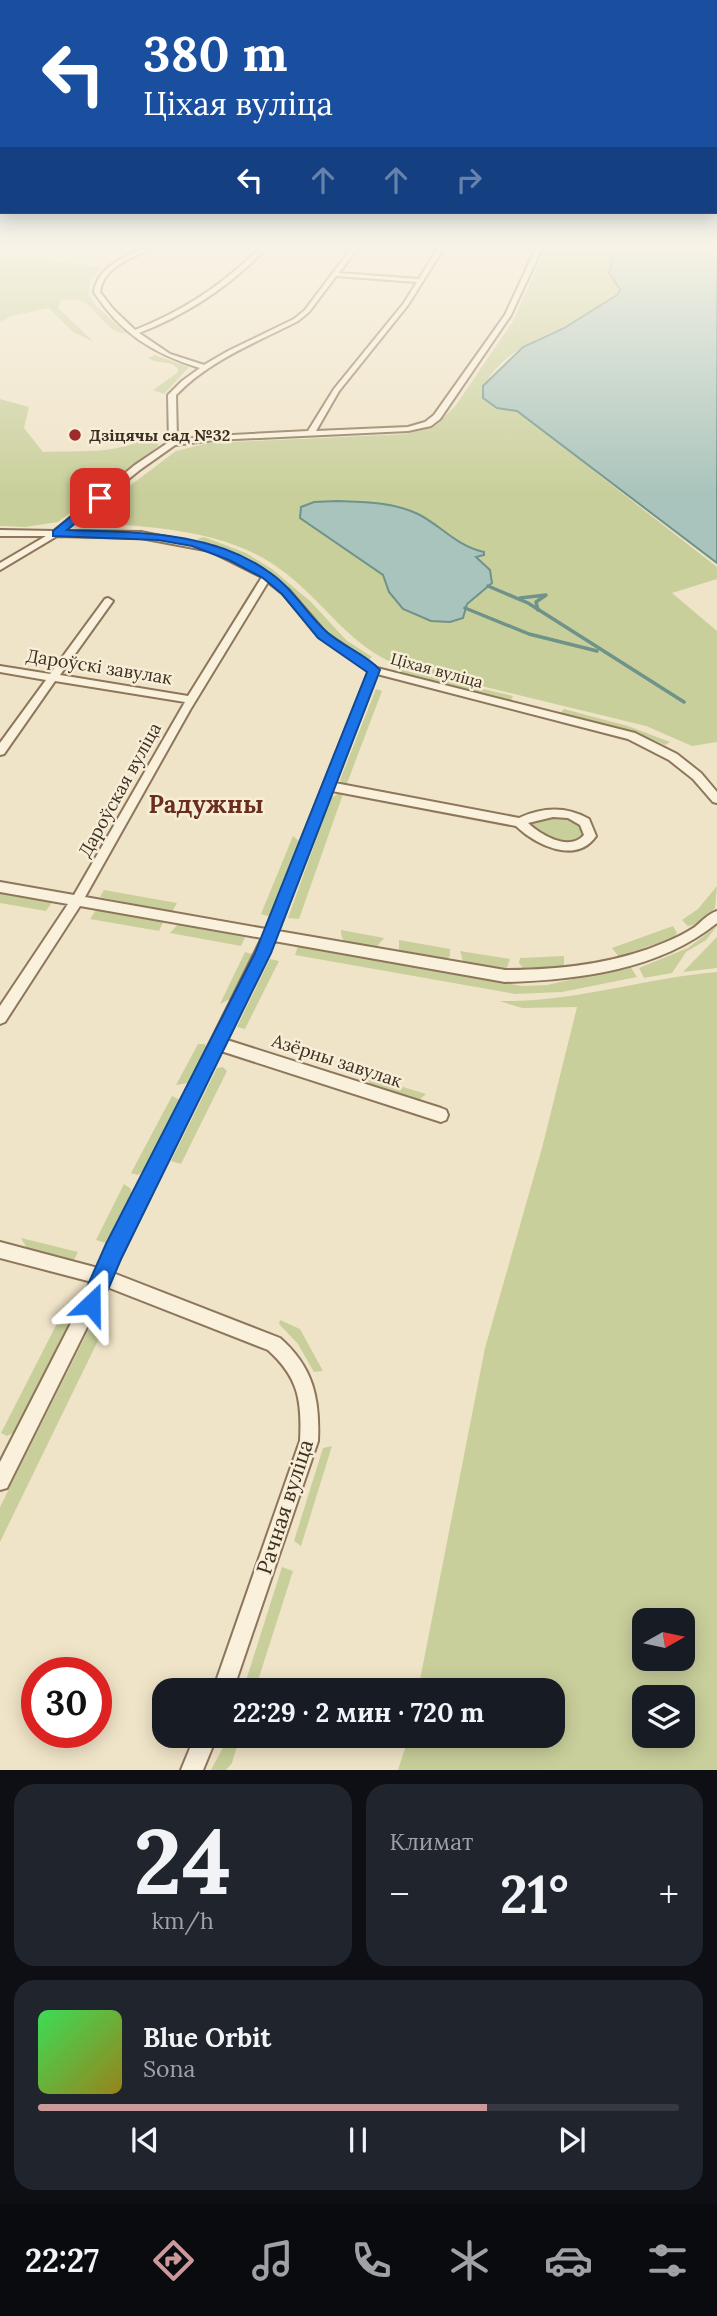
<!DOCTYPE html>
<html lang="ru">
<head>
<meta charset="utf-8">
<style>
  body { margin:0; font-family:Lora,serif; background:#20242c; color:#f1f3f6; height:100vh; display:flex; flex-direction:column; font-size:26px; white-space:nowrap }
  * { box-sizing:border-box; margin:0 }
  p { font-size:23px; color:#9ea1a6 }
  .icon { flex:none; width:38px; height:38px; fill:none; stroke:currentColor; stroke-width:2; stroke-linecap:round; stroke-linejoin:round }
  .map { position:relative; height:1770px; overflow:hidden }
  .details { display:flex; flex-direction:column; gap:14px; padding:14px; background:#0d0f14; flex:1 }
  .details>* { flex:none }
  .top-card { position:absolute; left:0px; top:0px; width:718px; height:214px; box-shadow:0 4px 18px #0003; background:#1a4fa0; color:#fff; overflow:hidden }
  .needle { width:46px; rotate:81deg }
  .buttons { position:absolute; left:632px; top:1608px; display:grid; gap:14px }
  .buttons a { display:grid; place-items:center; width:63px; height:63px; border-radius:14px; background:#171b24; box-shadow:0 4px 18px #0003; font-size:35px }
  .speed { position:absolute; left:21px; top:1657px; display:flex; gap:14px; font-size:35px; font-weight:700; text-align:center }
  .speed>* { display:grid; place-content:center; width:91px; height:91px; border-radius:50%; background:#171b24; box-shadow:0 4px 18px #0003; line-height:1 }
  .speed .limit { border:10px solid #d22; background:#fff; color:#111 }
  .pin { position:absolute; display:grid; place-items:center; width:60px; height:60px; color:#fff; margin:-30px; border-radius:14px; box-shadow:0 4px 10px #0006 }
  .me { position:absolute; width:77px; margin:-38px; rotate:23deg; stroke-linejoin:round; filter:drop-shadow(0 0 5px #0008) }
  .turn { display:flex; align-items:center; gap:24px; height:147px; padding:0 28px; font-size:32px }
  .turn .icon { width:91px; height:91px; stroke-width:2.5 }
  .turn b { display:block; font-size:49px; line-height:60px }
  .lanes { display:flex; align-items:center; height:66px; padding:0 28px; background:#0003; justify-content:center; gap:35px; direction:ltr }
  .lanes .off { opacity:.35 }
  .big { font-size:52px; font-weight:700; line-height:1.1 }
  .details .widget { flex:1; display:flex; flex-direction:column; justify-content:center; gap:10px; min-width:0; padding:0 24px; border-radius:21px; background:#20242c }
  .details .dial { align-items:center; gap:0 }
  .dial b { font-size:91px; line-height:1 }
  .song { display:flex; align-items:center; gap:21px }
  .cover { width:84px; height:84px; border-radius:10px; background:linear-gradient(135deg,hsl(130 70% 55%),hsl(50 70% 35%)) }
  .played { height:7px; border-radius:4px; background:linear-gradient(90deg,#cc999b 70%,#363941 70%) }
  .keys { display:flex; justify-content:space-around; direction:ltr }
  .heat { display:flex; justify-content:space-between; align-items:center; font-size:38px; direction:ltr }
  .details .tiles { flex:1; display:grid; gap:14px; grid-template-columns:1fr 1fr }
  .widget:last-child { grid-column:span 2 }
  .trip { position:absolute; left:152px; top:1678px; width:413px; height:70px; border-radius:21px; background:#171b24; box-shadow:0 4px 18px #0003; font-weight:700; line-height:70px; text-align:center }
  .menu { display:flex; height:112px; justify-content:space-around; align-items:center; background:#090b0e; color:#9ea1a6 }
  .menu .icon { width:49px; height:49px }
  .menu .on { color:#cc999b }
  .menu b { font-size:32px; color:#f1f3f6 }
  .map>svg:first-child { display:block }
  .green { fill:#c9cf9b; fill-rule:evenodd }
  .water { fill:#a9c4bc; stroke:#6f938a; stroke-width:2 }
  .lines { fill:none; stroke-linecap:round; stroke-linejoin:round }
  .stream { stroke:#6f938a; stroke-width:3.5 }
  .minor-casing { stroke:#8d765c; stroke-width:4 }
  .minor { fill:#faf1dc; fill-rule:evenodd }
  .route { fill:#1a73e8; stroke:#114b97; stroke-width:2 }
  .poi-dot { fill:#9e2a2b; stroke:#f7eed8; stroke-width:2.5 }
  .labels { text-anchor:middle; stroke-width:5; stroke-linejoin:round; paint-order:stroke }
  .far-poi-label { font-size:16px; font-weight:bold; fill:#3d2e20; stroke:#f7eed8; text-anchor:start }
  .far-street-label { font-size:16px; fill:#3d2e20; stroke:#f7eed8 }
  .street-label { font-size:18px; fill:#3d2e20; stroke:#f7eed8 }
  .near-street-label { font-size:21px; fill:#3d2e20; stroke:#f7eed8 }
  .district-label { font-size:24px; font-weight:bold; fill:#6b2e1e; stroke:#f7eed8 }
</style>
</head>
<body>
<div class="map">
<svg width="717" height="1770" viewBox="0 0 717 1770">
  <rect width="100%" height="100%" fill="#f0e4c8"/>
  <g class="green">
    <path d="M547,246H606L613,257L609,273L619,293C579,332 508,334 482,390L504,409L517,411L717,567V579L672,593L717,631V742L692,746L646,726L399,666C349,645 328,607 288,575C228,527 156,529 83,521L176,451L208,443L406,434L436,425L456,405L513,321Z"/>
    <path d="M0,255L101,267L90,280L88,295L96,306L126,333C100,335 96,290 61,301L58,308L94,342L73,332L49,308L12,316L0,322Z"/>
    <path d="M155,355L189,367L164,394L153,390L177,373L178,369C170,359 158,365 148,358Z"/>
    <path d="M0,399L29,407L24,428L43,452C82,450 124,456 154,432L159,433L158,446L58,522L25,527L0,526Z"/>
    <polygon points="204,537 246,553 272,569 311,602 346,640 372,657 366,662 336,641 278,579 255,564 197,539"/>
    <polygon points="398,669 513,696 510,703 395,675"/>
    <polygon points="376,689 382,691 346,786 343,785 340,780"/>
    <polygon points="564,709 628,726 670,742 665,745 630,730 559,715"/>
    <polygon points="339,793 343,794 299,919 288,918 331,798"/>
    <path d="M549,816L576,820L587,831L583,838C564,845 546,838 531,827L535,820Z"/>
    <polygon points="293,836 300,842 271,917 261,914"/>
    <polygon points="717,886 715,908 699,924 688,926 682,920 698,909"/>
    <polygon points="104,890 177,903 172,912 100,897"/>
    <polygon points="0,893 53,901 46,911 0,903"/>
    <polygon points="96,910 163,922 159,931 90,919"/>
    <polygon points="177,925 182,925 245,937 241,946 170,933"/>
    <polygon points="673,926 677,933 674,937 619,957 612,948"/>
    <polygon points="717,926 706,940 686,952 672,973 644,978 639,968 688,948"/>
    <path d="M341,930L384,938L374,950C360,947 340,948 341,930Z"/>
    <polygon points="717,937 717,968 683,972"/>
    <polygon points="399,940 450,949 450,956 444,961 404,953 399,951"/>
    <polygon points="298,946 522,986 547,985 630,966 637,977 562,992 515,994 295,955"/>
    <polygon points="460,951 510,959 507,968 502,971 464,964"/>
    <polygon points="245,952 255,955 232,998 220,1004"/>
    <polygon points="564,956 564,964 560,968 525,971 519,963 520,958"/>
    <polygon points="270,959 279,961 245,1029 237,1027"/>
    <path d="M717,972V1770H398L409,1736H553V1690H418L485,1348L542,1148L577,1007L522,1008L499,1001C573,1003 643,978 717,972ZM644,1620H682V1659H644ZM644,1698H682V1736H644Z"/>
    <polygon points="198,1044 205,1044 207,1050 188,1083 176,1085"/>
    <polygon points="223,1067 227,1071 181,1164 171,1161 217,1068"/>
    <polygon points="367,1076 426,1094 418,1101 370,1085"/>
    <polygon points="172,1096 180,1100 179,1106 149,1167 138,1175 131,1173"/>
    <polygon points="124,1184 131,1189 131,1198 109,1244 96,1240"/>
    <polygon points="21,1238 78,1252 73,1262 28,1250"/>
    <polygon points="68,1302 79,1304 17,1431 7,1436 1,1433"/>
    <polygon points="97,1313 109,1318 0,1542 0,1507"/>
    <polygon points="280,1320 300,1329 323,1371 314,1372 298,1344 279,1324"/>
    <polygon points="332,1446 301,1546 294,1541 323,1448"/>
    <polygon points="282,1567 293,1571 255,1690 243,1690"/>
    <polygon points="229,1736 240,1736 232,1763 226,1770 211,1770"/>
  </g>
  <g class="water">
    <polygon points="606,246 717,246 717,563 517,411 497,408 483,398 483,386 523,347 564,328 617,295 620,290 609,273 613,257"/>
    <path d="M337,501C364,502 393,502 418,514C442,526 456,546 484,552V555L476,557L490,570L492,583L467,604L463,618L450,622L431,621L403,609L389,592L383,575L300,518L301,507L314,502Z"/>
  </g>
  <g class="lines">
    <g class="stream">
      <polyline points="488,586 528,603 684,702"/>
      <polyline points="520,598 546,595 536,602 538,610"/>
      <polyline points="465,608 529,634 597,651"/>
    </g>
    <g class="minor-casing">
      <g id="minor">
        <path d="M148,246H155C134,259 104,264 100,292L113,309L135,330C184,311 225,283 262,246H268C232,285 188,314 139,333L170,354L204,365L228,351L294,319L305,310L353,246H359L339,273L419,279L439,246H445L408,305L339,391L316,431L408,427L425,422L434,415L505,315L537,246H543L511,315L440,419L431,426L408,431L214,440L175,445L141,469L64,531L141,532L216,547L270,574L289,590L326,633L377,668L635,733L677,754L701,773L717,792V803L713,802L693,779L669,760L628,739L377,674L335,783L519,818C543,807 566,806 589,819L596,836C576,865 536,845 516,826L332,791L278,931L505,970C560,970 615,964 666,942C676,938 686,933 695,927C702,921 708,914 717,911V923C659,970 578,980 505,982L274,941L227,1040L441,1108L446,1110L448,1115L446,1120L441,1122L221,1051L113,1273L280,1338C313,1367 320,1398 318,1441L233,1690H213L300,1441C302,1401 299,1378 268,1350L107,1287L7,1488L0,1490V1462L92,1282L0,1258V1242L98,1268L262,938L80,906L5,1022L0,1024V1006L68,904L0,892V882L74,895L185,702L55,681L4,754L0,755V743L46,680L0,672V666L50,674L105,599L108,598L113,601L60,675L188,696L262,577L210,551L141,538L57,536L0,570V563L46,536H0V530L54,531L135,465L169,442L168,395L182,381L200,368C154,354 120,333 94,292C98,265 126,257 148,246ZM336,276L417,282L404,303L334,389L308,431L214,436L177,440L176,395C210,360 255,343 298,321L309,312ZM268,582L283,594L320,637L369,671L266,929L85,897L190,710ZM553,817L568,818L580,825L584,835C569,852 541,835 528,823Z"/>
        <polygon points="195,1736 217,1736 203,1770 181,1770"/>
      </g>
    </g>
    <use href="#minor" class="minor"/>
  </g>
  <linearGradient id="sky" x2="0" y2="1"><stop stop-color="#8fbad6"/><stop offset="0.5" stop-color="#f8f3e6"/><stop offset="1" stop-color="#f8f3e6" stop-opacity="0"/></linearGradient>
  <rect width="717" height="494" fill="url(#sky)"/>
  <path class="route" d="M97,495L106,498L67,530C137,533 214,530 273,575C295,591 308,616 328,633C344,647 367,655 380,670L271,953L121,1259L99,1311L91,1315L83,1311L80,1304L83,1296L106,1244L255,953L367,672L318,638L282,594L263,578L229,560L192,546L158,540L53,536V531Z"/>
  <circle class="poi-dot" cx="75" cy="435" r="7"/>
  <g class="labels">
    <g class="far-poi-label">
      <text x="89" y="441">Дзіцячы сад №32</text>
    </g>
    <g class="far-street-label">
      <text transform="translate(437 670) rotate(15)" y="6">Ціхая вуліца</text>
    </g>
    <g class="street-label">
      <text transform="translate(99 667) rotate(9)" y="6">Дароўскі завулак</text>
      <text transform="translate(120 790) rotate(-61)" y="6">Дароўская вуліца</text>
      <text transform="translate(337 1061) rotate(18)" y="6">Азёрны завулак</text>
    </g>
    <g class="near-street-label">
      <text transform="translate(285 1507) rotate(-72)" y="7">Рачная вуліца</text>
    </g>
    <g class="district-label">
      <text x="206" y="813">Радужны</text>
    </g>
  </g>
</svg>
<div class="buttons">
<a><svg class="needle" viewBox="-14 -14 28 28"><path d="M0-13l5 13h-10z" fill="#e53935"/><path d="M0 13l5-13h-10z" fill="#9ea1a6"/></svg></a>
<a><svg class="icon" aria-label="layers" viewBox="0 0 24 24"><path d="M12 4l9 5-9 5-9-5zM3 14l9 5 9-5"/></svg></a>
</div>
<div class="speed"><div class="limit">30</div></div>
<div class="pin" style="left:100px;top:498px;background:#d93025"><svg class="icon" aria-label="arrive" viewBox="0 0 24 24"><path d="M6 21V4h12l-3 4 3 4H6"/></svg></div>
<svg class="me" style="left:91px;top:1304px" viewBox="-20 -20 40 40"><path d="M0-17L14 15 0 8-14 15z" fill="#1a73e8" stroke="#fff" stroke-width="4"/></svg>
<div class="trip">22:29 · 2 мин · 720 m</div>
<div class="top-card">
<div class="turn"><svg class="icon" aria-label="left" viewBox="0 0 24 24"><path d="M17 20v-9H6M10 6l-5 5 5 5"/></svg><div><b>380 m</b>Ціхая вуліца</div></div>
<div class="lanes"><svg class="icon" aria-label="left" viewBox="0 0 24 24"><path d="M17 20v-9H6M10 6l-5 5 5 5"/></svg><svg class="icon off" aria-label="ahead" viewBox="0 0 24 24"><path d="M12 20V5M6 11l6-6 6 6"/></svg><svg class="icon off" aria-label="ahead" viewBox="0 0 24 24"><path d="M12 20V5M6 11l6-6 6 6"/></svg><svg class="icon off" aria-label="right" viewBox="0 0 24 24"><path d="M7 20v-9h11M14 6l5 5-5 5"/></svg></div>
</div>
</div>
<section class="details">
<div class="tiles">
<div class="widget dial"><b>24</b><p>km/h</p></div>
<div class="widget"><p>Климат</p>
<div class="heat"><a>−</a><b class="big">21°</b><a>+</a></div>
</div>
<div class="widget">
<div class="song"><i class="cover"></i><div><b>Blue Orbit</b><p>Sona</p></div></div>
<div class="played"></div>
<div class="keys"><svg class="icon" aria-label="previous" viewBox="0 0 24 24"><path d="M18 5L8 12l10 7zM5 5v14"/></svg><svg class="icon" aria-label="pause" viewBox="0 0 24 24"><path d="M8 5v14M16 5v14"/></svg><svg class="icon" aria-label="next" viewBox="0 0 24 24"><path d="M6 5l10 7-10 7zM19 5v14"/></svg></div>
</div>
</div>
</section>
<nav class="menu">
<b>22:27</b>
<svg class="icon on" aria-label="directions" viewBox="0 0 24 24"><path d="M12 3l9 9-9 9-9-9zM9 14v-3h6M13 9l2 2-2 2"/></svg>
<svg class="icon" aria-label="music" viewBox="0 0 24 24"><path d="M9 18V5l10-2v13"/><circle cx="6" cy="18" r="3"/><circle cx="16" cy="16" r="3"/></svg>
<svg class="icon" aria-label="phone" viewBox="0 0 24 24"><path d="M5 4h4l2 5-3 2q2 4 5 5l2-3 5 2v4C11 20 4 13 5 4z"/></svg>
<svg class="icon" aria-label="climate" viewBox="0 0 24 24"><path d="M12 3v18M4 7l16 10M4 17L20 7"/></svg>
<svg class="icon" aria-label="car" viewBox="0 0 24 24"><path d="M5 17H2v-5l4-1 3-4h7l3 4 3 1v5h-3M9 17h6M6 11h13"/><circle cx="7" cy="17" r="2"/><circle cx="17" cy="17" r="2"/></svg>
<svg class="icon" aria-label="filters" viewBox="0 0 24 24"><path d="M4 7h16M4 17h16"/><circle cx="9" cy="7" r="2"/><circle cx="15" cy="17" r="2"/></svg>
</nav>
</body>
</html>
